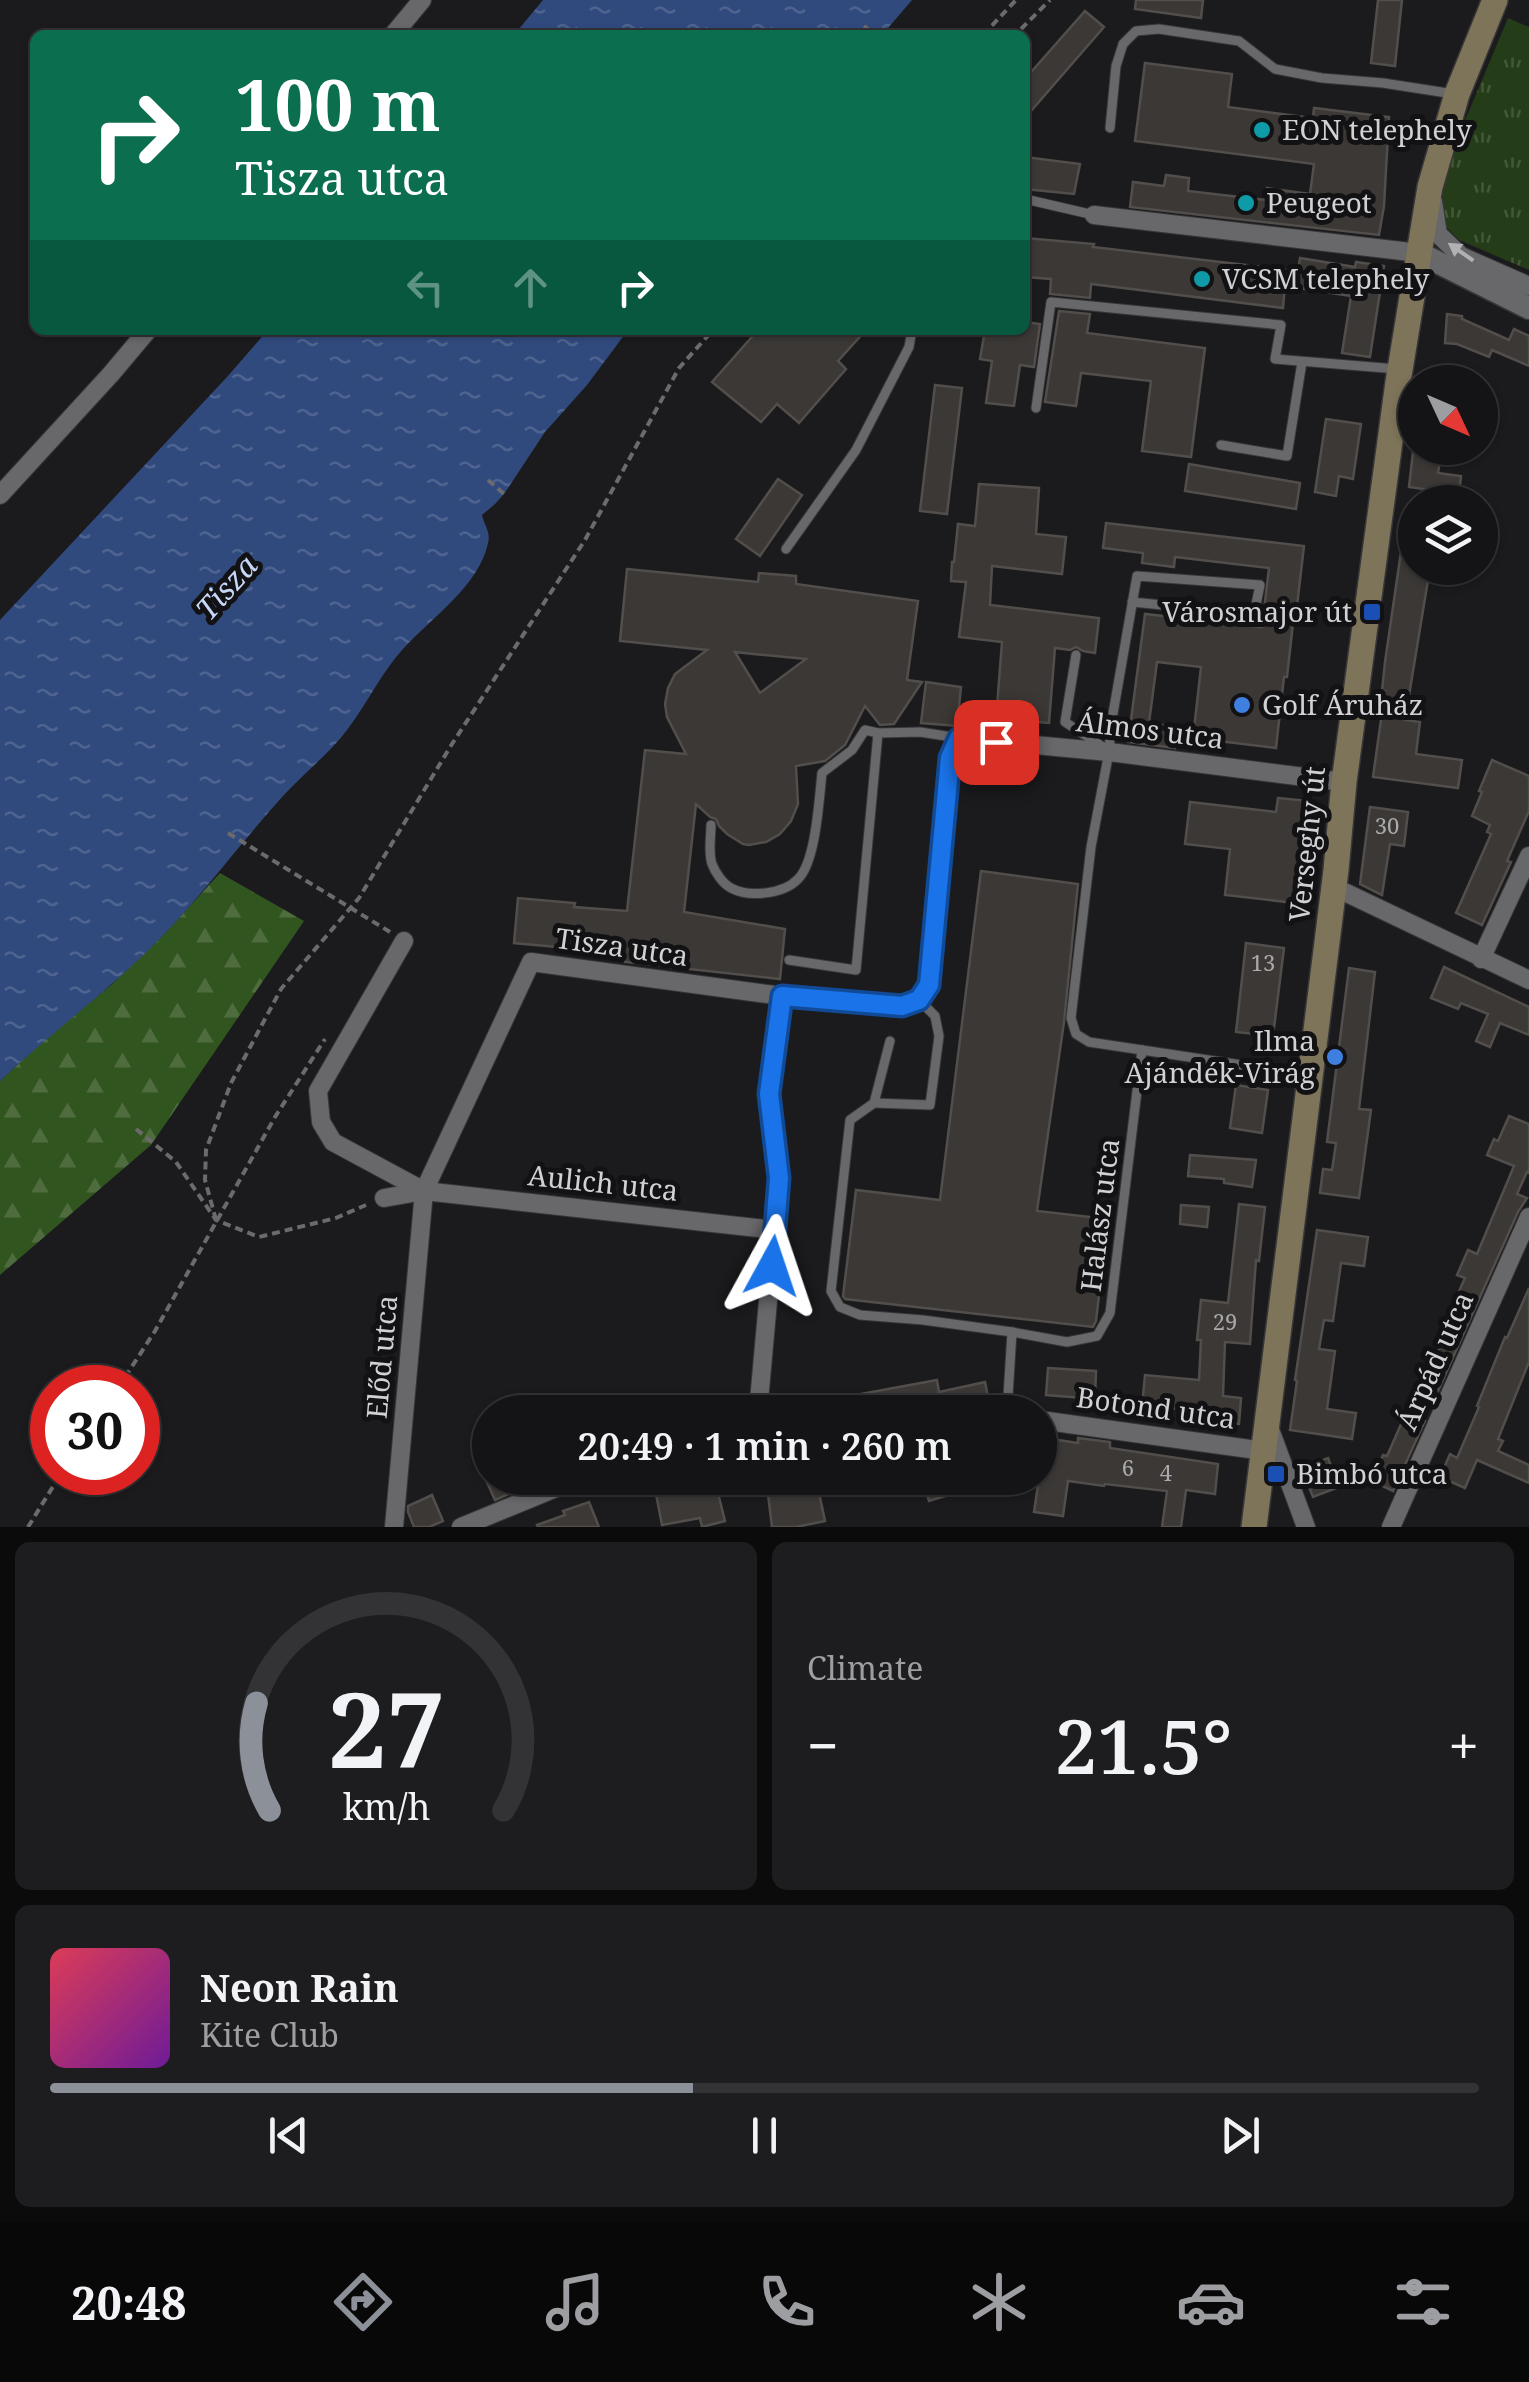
<!DOCTYPE html>
<html lang="en">
<head>
<meta charset="utf-8">
<style>
  body { margin:0; font-family:"Noto Serif",serif; background:#1d1d1f; color:#f1f3f6; height:100vh; display:flex; flex-direction:column; font-size:38px; white-space:nowrap }
  * { box-sizing:border-box; margin:0 }
  p { font-size:32px; color:#9d9ea1 }
  .icon { flex:none; width:55px; height:55px; fill:none; stroke:currentColor; stroke-width:2; stroke-linecap:round; stroke-linejoin:round }
  .map { position:relative; height:1527px; overflow:hidden }
  .sheet { display:flex; flex-direction:column; gap:15px; padding:15px; background:#0b0b0c; flex:1 }
  .sheet>* { flex:none }
  .banner { position:absolute; left:30px; top:30px; width:1000px; height:305px; border-radius:15px; box-shadow:0 2px 8px #0004,0 0 0 2px #333335; background:#0b6e4f; color:#fff; overflow:hidden }
  .needle { width:65px; rotate:134deg }
  .tools { position:absolute; left:1398px; top:365px; display:grid; gap:20px }
  .tools a { display:grid; place-items:center; width:100px; height:100px; border-radius:50%; background:#141416; box-shadow:0 2px 8px #0004,0 0 0 2px #333335; font-size:50px }
  .speed { position:absolute; left:30px; top:1365px; display:flex; gap:20px; font-size:50px; font-weight:700; text-align:center }
  .speed>* { display:grid; place-content:center; width:130px; height:130px; border-radius:50%; background:#141416; box-shadow:0 2px 8px #0004,0 0 0 2px #333335; line-height:1 }
  .speed .limit { border:15px solid #d22; background:#fff; color:#111 }
  .pin { position:absolute; display:grid; place-items:center; width:85px; height:85px; color:#fff; margin:-42px; border-radius:20px; box-shadow:0 5px 15px #0006 }
  .me { position:absolute; width:110px; margin:-55px; rotate:5deg; stroke-linejoin:round; filter:drop-shadow(0 0 8px #0008) }
  .turn { display:flex; align-items:center; gap:35px; height:210px; padding:0 40px; font-size:45px }
  .turn .icon { width:130px; height:130px; stroke-width:2.5 }
  .turn b { display:block; font-size:70px; line-height:85px }
  .lanes { display:flex; align-items:center; height:95px; padding:0 40px; background:#0003; justify-content:center; gap:50px; direction:ltr }
  .lanes .off { opacity:.35 }
  .big { font-size:75px; font-weight:600; line-height:1.1 }
  .sheet .card { flex:1; display:flex; flex-direction:column; justify-content:center; gap:15px; min-width:0; padding:0 35px; border-radius:15px; background:#1d1d1f }
  .sheet .dial { align-items:center; gap:0 }
  .dial svg { height:260px; overflow:visible; fill:none; stroke:#333335; stroke-width:7; stroke-linecap:round; text-anchor:middle }
  .dial text { fill:#f1f3f6; stroke:none }
  .song { display:flex; align-items:center; gap:30px }
  .cover { width:120px; height:120px; border-radius:15px; background:linear-gradient(135deg,hsl(350 70% 55%),hsl(280 70% 35%)) }
  .played { height:10px; border-radius:5px; background:linear-gradient(90deg,#8c9099 45%,#333335 45%) }
  .keys { display:flex; justify-content:space-around; direction:ltr }
  .heat { display:flex; justify-content:space-between; align-items:center; font-size:55px; direction:ltr }
  .sheet .tiles { flex:1; display:grid; gap:15px; grid-template-columns:1fr 1fr }
  .card:last-child { grid-column:span 2 }
  .trip { position:absolute; left:472px; top:1395px; width:585px; height:100px; border-radius:50px; background:#141416; box-shadow:0 2px 8px #0004,0 0 0 2px #333335; font-weight:600; line-height:100px; text-align:center }
  .menu { display:flex; height:160px; justify-content:space-around; align-items:center; background:#080809; color:#9d9ea1 }
  .menu .icon { width:70px; height:70px }
  .menu .on { color:#8c9099 }
  .menu b { font-size:45px; color:#f1f3f6 }
  .map>svg:first-child { display:block }
  .grass { fill:url(#grass-tufts) }
  .forest { fill:url(#forest-firs) }
  .water { fill:url(#water-ripples) }
  .building { fill:#3b3835; stroke:#514e4b; stroke-width:2.5; fill-rule:evenodd }
  .lines { fill:none; stroke-linecap:round; stroke-linejoin:round }
  .service-casing { stroke:#373638; stroke-width:11 }
  .minor-casing { stroke:#373638; stroke-width:20 }
  .tertiary-casing { stroke:#373638; stroke-width:25 }
  .secondary-casing { stroke:#373638; stroke-width:28 }
  .path { stroke:#6b6a6d; stroke-width:4; stroke-dasharray:8 5; stroke-linecap:butt }
  .service { stroke:#68676a; stroke-width:9 }
  .minor { stroke:#68676a; stroke-width:18 }
  .tertiary { stroke:#68676a; stroke-width:22 }
  .secondary { stroke:#7e7459; stroke-width:25 }
  .path-bridge { stroke:#6b6a6d; stroke-width:4; stroke-dasharray:8 5; stroke-linecap:butt }
  .oneway { fill:#b2b0b4 }
  .route-casing { stroke:#114b97; stroke-width:25 }
  .route { stroke:#1a73e8; stroke-width:18 }
  .culture-dot { fill:#0f9aa8; stroke:#121114; stroke-width:4 }
  .transit-dot { fill:#1a4fb4; stroke:#121114; stroke-width:4 }
  .shop-dot { fill:#3f7fe0; stroke:#121114; stroke-width:4 }
  .labels { text-anchor:middle; stroke-width:10; stroke-linejoin:round; paint-order:stroke }
  .number-label { font-size:22px; fill:#acaaac }
  .poi-label { font-size:28px; fill:#d1d0d3; stroke:#121114; text-anchor:start }
  .street-label { font-size:28px; fill:#d1d0d3; stroke:#121114 }
  .water-label { font-size:30px; font-style:italic; fill:#c6d7f8; stroke:#121114 }
</style>
</head>
<body>
<div class="map">
<svg width="1529" height="1527" viewBox="0 0 1529 1527">
  <defs>
    <pattern id="grass-tufts" width="24" height="20" patternUnits="userSpaceOnUse" patternTransform="scale(2.5)"><rect width="24" height="20" fill="#243c18"/><path d="M3 7l-1-3M5 7V3M7 7l1-3M15 17l-1-3M17 17v-4M19 17l1-3" fill="none" stroke="#435739"/></pattern>
    <pattern id="forest-firs" width="22" height="20" patternUnits="userSpaceOnUse" patternTransform="scale(2.5)"><rect width="22" height="20" fill="#31551e"/><path d="M5 1l3.5 6h-7zM16 11l3.5 6h-7z" fill="#4e6c3e"/></pattern>
    <pattern id="water-ripples" width="26" height="14" patternUnits="userSpaceOnUse" patternTransform="scale(2.5)"><rect width="26" height="14" fill="#314a7e"/><path d="M2 4q2-2 4 0t4 0M15 11q2-2 4 0t4 0" fill="none" stroke="#4e638f"/></pattern>
  </defs>
  <rect width="100%" height="100%" fill="#1b1a1d"/>
  <polygon class="grass" points="1508,18 1529,27 1529,270 1459,240 1443,224 1438,185"/>
  <polygon class="forest" points="220,873 304,921 151,1145 0,1275 0,1081 41,1043 111,985 166,932"/>
  <g class="water">
    <polygon points="543,0 912,0 882,35 514,35"/>
    <path d="M268,330H628L587,385L545,432L504,494L495,504L482,515C484,525 491,532 488,543C479,586 431,618 403,649C381,673 367,704 347,730C329,754 304,773 283,796C244,839 209,886 170,928C118,984 55,1029 0,1081V620L227,377Z"/>
  </g>
  <g class="building">
    <polygon points="1136,0 1203,0 1201,18 1135,9"/>
    <polygon points="1378,0 1402,0 1395,66 1371,63"/>
    <polygon points="1085,11 1104,27 1025,118 1025,79"/>
    <polygon points="1145,63 1232,74 1228,107 1313,118 1314,108 1389,117 1384,206 1379,235 1130,207 1133,182 1164,186 1166,175 1189,178 1188,191 1266,200 1267,188 1310,194 1314,164 1135,141"/>
    <polygon points="1025,157 1080,164 1074,194 1025,189"/>
    <polygon points="1025,238 1094,244 1093,247 1298,271 1300,258 1355,267 1356,262 1384,266 1370,357 1342,353 1351,296 1285,286 1283,308 1091,284 1090,298 1050,294 1051,279 1025,277"/>
    <polygon points="1059,311 1090,314 1087,333 1205,348 1191,457 1142,451 1151,381 1081,373 1076,406 1045,402"/>
    <polygon points="1447,314 1462,316 1462,319 1509,340 1514,329 1529,336 1529,366 1492,350 1489,357 1457,344 1445,343"/>
    <polygon points="1025,322 1040,324 1034,367 1020,365 1014,406 986,403 992,361 980,359 985,330 1025,330"/>
    <polygon points="758,330 866,330 838,361 846,369 799,423 777,404 761,422 712,382"/>
    <polygon points="935,385 962,388 947,514 920,511"/>
    <polygon points="1326,419 1361,424 1353,479 1339,476 1336,496 1315,492"/>
    <polygon points="1413,452 1441,456 1438,473 1461,476 1459,494 1409,487"/>
    <polygon points="1189,464 1300,483 1296,509 1185,491"/>
    <polygon points="778,479 802,495 760,556 736,539"/>
    <polygon points="979,484 1039,488 1036,534 1066,537 1062,574 992,566 990,605 1099,618 1095,653 1083,651 1076,647 1070,650 1055,648 1049,723 996,719 1002,642 959,637 966,582 951,581 952,562 954,562 958,524 975,526"/>
    <polygon points="1406,517 1415,518 1415,568 1430,568 1405,720 1420,722 1416,754 1462,760 1458,788 1373,777 1385,691 1382,691 1385,662"/>
    <polygon points="1106,523 1304,546 1295,623 1293,623 1287,677 1284,677 1276,748 1193,738 1201,667 1157,662 1149,723 1178,727 1175,748 1128,742 1145,614 1262,627 1269,568 1175,557 1174,567 1142,563 1143,553 1103,548"/>
    <path d="M627,569L758,582L759,573L796,576V584L918,601L907,680L922,682L894,724L880,725L865,706L845,745L825,761L796,766L798,804L791,821L780,834L766,842L749,845L743,844L727,834L719,826L716,819L710,817L696,804L684,912L785,929L780,979L625,962V957L590,955L591,950L514,943L518,898L575,903L574,907L627,911L645,750L686,754L667,717L665,704L668,688L675,674L707,650L620,641ZM735,652L753,654L806,659L760,693Z"/>
    <polygon points="926,682 961,687 957,726 921,723"/>
    <polygon points="1492,760 1529,776 1529,811 1507,861 1511,862 1482,925 1456,913 1491,834 1487,832 1490,825 1472,816 1482,792 1479,791"/>
    <polygon points="1278,798 1309,801 1306,828 1313,829 1304,904 1225,895 1230,849 1185,844 1190,802 1276,812"/>
    <polygon points="1370,807 1408,812 1404,846 1390,844 1382,895 1360,884"/>
    <polygon points="981,871 1078,884 1064,1022 1037,1211 1108,1219 1096,1321 1093,1327 845,1299 843,1296 856,1190 940,1200"/>
    <polygon points="1246,943 1284,948 1273,1036 1236,1032"/>
    <polygon points="1444,967 1529,1007 1529,1035 1500,1023 1490,1047 1476,1041 1488,1014 1461,1003 1458,1009 1431,998"/>
    <polygon points="1349,968 1375,972 1359,1109 1371,1110 1359,1198 1320,1193 1323,1169 1332,1170 1336,1143 1327,1142"/>
    <polygon points="1236,1085 1268,1090 1262,1133 1230,1128"/>
    <polygon points="1509,1116 1529,1124 1529,1173 1527,1172 1517,1194 1527,1198 1518,1212 1438,1391 1424,1385 1442,1342 1437,1340 1465,1278 1457,1275 1468,1250 1477,1254 1514,1166 1487,1155 1494,1139 1498,1141"/>
    <polygon points="1190,1155 1256,1160 1252,1187 1224,1183 1224,1179 1188,1176"/>
    <polygon points="1239,1204 1265,1207 1259,1261 1256,1260 1250,1344 1225,1342 1223,1396 1241,1398 1239,1424 1207,1421 1208,1411 1142,1406 1145,1375 1199,1380 1201,1340 1197,1340 1201,1300 1228,1303"/>
    <polygon points="1181,1205 1209,1207 1207,1227 1180,1224"/>
    <polygon points="1317,1230 1368,1237 1364,1266 1341,1263 1333,1321 1324,1320 1319,1349 1335,1351 1327,1409 1356,1413 1352,1439 1290,1430 1297,1381 1295,1380"/>
    <polygon points="1529,1288 1529,1362 1498,1439 1503,1441 1498,1451 1529,1465 1529,1483 1477,1460 1465,1488 1440,1477 1450,1454 1457,1458 1479,1407 1477,1406 1505,1337 1507,1338"/>
    <polygon points="1048,1368 1096,1371 1095,1399 1046,1395"/>
    <polygon points="937,1380 939,1392 985,1382 989,1402 941,1412 842,1412 839,1398"/>
    <polygon points="1406,1413 1425,1421 1393,1491 1372,1481 1383,1455 1387,1456"/>
    <polygon points="1045,1438 1078,1443 1078,1438 1110,1442 1110,1448 1218,1464 1215,1494 1186,1490 1181,1527 1162,1527 1167,1491 1105,1484 1104,1486 1068,1481 1063,1516 1034,1512"/>
    <polygon points="1328,1458 1339,1487 1313,1497 1301,1468"/>
    <polygon points="485,1478 544,1478 495,1500"/>
    <polygon points="766,1478 816,1478 825,1521 796,1527 772,1527"/>
    <polygon points="886,1478 936,1478 937,1480 945,1478 995,1478 996,1481 929,1501 925,1487 890,1494"/>
    <polygon points="716,1485 725,1521 702,1527 700,1518 662,1525 656,1494 681,1489 682,1494"/>
    <polygon points="432,1495 443,1521 429,1527 414,1527 408,1512 408,1506"/>
    <polygon points="589,1502 599,1527 538,1527 537,1525 565,1515 563,1511"/>
  </g>
  <g class="lines">
    <g class="service-casing">
      <g id="service">
        <polyline points="1110,128 1116,66 1123,44 1136,31 1159,29 1239,41 1275,69 1322,78 1383,83 1454,94"/>
        <polyline points="1025,199 1094,215"/>
        <polyline points="1036,408 1051,302 1281,325 1275,359 1397,369"/>
        <polyline points="1221,445 1287,456 1302,362"/>
        <polyline points="786,549 856,450 909,347 912,330"/>
        <polyline points="1132,602 1254,614 1260,585 1137,576 1111,725 1109,752 1091,847 1071,1018 1076,1034 1089,1042 1142,1050"/>
        <polyline points="1076,655 1065,722 1103,747"/>
        <path d="M711,825C711,836 708,853 712,864C715,872 723,884 731,888C749,898 784,894 798,879C816,862 819,799 822,773L852,750L865,730L878,733"/>
        <polyline points="789,960 856,970 878,733 920,732 959,738"/>
        <polyline points="890,1041 874,1103 850,1120 831,1291 840,1307 860,1315 923,1320 1012,1332"/>
        <polyline points="874,1103 930,1105 939,1036 935,1016 919,1000"/>
        <polyline points="1007,1412 1012,1332 1067,1342 1097,1336 1110,1313 1142,1050 1309,1075"/>
      </g>
    </g>
    <g class="minor-casing">
      <g id="minor">
        <polyline points="393,35 422,0"/>
        <polyline points="1433,201 1438,234 1461,256 1529,286"/>
        <polyline points="1094,215 1419,253"/>
        <polyline points="0,495 111,374 148,330"/>
        <polyline points="1334,887 1529,980"/>
        <polyline points="404,941 318,1091 321,1122 333,1142 424,1191 775,1230"/>
        <polyline points="1481,959 1529,856"/>
        <polyline points="384,1198 424,1191 531,962 782,996 903,1006 919,1000 929,985 950,758 959,738 1109,752 1344,782"/>
        <polyline points="758,1412 779,1179 769,1094 782,996"/>
        <polyline points="1040,1420 1264,1451"/>
        <polyline points="1268,1424 1306,1527"/>
        <polyline points="394,1527 424,1191"/>
        <polyline points="461,1527 573,1481 599,1478"/>
        <polyline points="1391,1527 1529,1217"/>
      </g>
    </g>
    <g class="tertiary-casing">
      <polyline id="tertiary" points="1419,253 1529,308"/>
    </g>
    <g class="secondary-casing">
      <polyline id="secondary" points="1254,1527 1336,870 1344,782 1398,382 1430,187 1457,94 1495,0"/>
    </g>
    <g class="path">
      <polyline points="864,26 876,35"/>
      <polyline points="1021,29 1050,0"/>
      <polyline points="983,35 1016,0"/>
      <polyline points="488,480 504,494"/>
      <polyline points="136,1129 176,1162 216,1220 259,1237 336,1218 366,1205"/>
      <polyline points="216,1220 205,1180 206,1150 231,1083 281,989 359,898 452,744 585,540 679,368 713,330"/>
      <polyline points="118,1388 155,1331 275,1117 325,1039"/>
      <polyline points="28,1527 62,1472"/>
    </g>
    <use href="#service" class="service"/>
    <use href="#minor" class="minor"/>
    <use href="#tertiary" class="tertiary"/>
    <use href="#secondary" class="secondary"/>
    <polyline class="path-bridge" points="228,833 390,932"/>
  </g>
  <defs><path id="oneway-solid" d="M-6-.8H1V-3.2L6.5 0L1 3.2V.8H-6Z" transform="scale(2.5)"/></defs>
  <use class="oneway" href="#oneway-solid" transform="translate(1461 252) rotate(-145)"/>
  <g class="lines">
    <g class="route-casing">
      <polyline id="route" points="772,1266 779,1178 769,1094 782,996 902,1006 919,1000 929,985 950,758 959,738 996,742"/>
    </g>
    <use href="#route" class="route"/>
  </g>
  <g class="culture-dot">
    <circle cx="1262" cy="130" r="10"/>
    <circle cx="1246" cy="203" r="10"/>
    <circle cx="1202" cy="279" r="10"/>
  </g>
  <g class="transit-dot">
    <rect x="1362" y="602" width="20" height="20" rx="5"/>
    <rect x="1266" y="1464" width="20" height="20" rx="5"/>
  </g>
  <g class="shop-dot">
    <circle cx="1242" cy="705" r="10"/>
    <circle cx="1335" cy="1057" r="10"/>
  </g>
  <g class="labels">
    <g class="number-label">
      <text x="1387" y="834">30</text>
      <text x="1263" y="971">13</text>
      <text x="1225" y="1330">29</text>
      <text x="1128" y="1476">6</text>
      <text x="1166" y="1481">4</text>
    </g>
    <g class="poi-label">
      <text x="1282" y="140">EON telephely</text>
      <text x="1266" y="213">Peugeot</text>
      <text x="1222" y="289">VCSM telephely</text>
      <text x="1352" y="622" text-anchor="end">Városmajor út</text>
      <text x="1262" y="715">Golf Áruház</text>
      <text x="1315" y="1051" text-anchor="end">Ilma<tspan x="1315" dy="32">Ajándék-Virág</tspan></text>
      <text x="1296" y="1484">Bimbó utca</text>
    </g>
    <g class="street-label">
      <text transform="translate(1150 730) rotate(7)" y="10">Álmos utca</text>
      <text transform="translate(1307 844) rotate(-84)" y="10">Verseghy út</text>
      <text transform="translate(622 947) rotate(8)" y="10">Tisza utca</text>
      <text transform="translate(603 1183) rotate(6)" y="10">Aulich utca</text>
      <text transform="translate(1100 1215) rotate(-83)" y="10">Halász utca</text>
      <text transform="translate(382 1357) rotate(-85)" y="10">Előd utca</text>
      <text transform="translate(1435 1361) rotate(-66)" y="10">Árpád utca</text>
      <text transform="translate(1156 1408) rotate(8)" y="10">Botond utca</text>
    </g>
    <g class="water-label">
      <text transform="translate(227 588) rotate(-48)" y="10">Tisza</text>
    </g>
  </g>
</svg>
<div class="tools">
<a><svg class="needle" viewBox="-14 -14 28 28"><path d="M0-13l5 13h-10z" fill="#e53935"/><path d="M0 13l5-13h-10z" fill="#9d9ea1"/></svg></a>
<a><svg class="icon" aria-label="layers" viewBox="0 0 24 24"><path d="M12 4l9 5-9 5-9-5zM3 14l9 5 9-5"/></svg></a>
</div>
<div class="speed"><div class="limit">30</div></div>
<div class="pin" style="left:996px;top:742px;background:#d93025"><svg class="icon" aria-label="arrive" viewBox="0 0 24 24"><path d="M6 21V4h12l-3 4 3 4H6"/></svg></div>
<svg class="me" style="left:772px;top:1266px" viewBox="-20 -20 40 40"><path d="M0-17L14 15 0 8-14 15z" fill="#1a73e8" stroke="#fff" stroke-width="4"/></svg>
<div class="trip">20:49 · 1 min · 260 m</div>
<div class="banner">
<div class="turn"><svg class="icon" aria-label="right" viewBox="0 0 24 24"><path d="M7 20v-9h11M14 6l5 5-5 5"/></svg><div><b>100 m</b>Tisza utca</div></div>
<div class="lanes"><svg class="icon off" aria-label="left" viewBox="0 0 24 24"><path d="M17 20v-9H6M10 6l-5 5 5 5"/></svg><svg class="icon off" aria-label="ahead" viewBox="0 0 24 24"><path d="M12 20V5M6 11l6-6 6 6"/></svg><svg class="icon" aria-label="right" viewBox="0 0 24 24"><path d="M7 20v-9h11M14 6l5 5-5 5"/></svg></div>
</div>
</div>
<section class="sheet">
<div class="tiles">
<div class="card dial"><svg viewBox="0 0 100 80">
<path d="M14 69A42 42 0 1 1 86 69"/>
<path d="M14 69A42 42 0 0 1 10 36" stroke="#8c9099"/>
<text x="50" y="56" font-size="32" font-weight="700">27</text>
<text x="50" y="72" font-size="11">km/h</text>
</svg></div>
<div class="card"><p>Climate</p>
<div class="heat"><a>−</a><b class="big">21.5°</b><a>+</a></div>
</div>
<div class="card">
<div class="song"><i class="cover"></i><div><b>Neon Rain</b><p>Kite Club</p></div></div>
<div class="played"></div>
<div class="keys"><svg class="icon" aria-label="previous" viewBox="0 0 24 24"><path d="M18 5L8 12l10 7zM5 5v14"/></svg><svg class="icon" aria-label="pause" viewBox="0 0 24 24"><path d="M8 5v14M16 5v14"/></svg><svg class="icon" aria-label="next" viewBox="0 0 24 24"><path d="M6 5l10 7-10 7zM19 5v14"/></svg></div>
</div>
</div>
</section>
<nav class="menu">
<b>20:48</b>
<svg class="icon on" aria-label="directions" viewBox="0 0 24 24"><path d="M12 3l9 9-9 9-9-9zM9 14v-3h6M13 9l2 2-2 2"/></svg>
<svg class="icon" aria-label="music" viewBox="0 0 24 24"><path d="M9 18V5l10-2v13"/><circle cx="6" cy="18" r="3"/><circle cx="16" cy="16" r="3"/></svg>
<svg class="icon" aria-label="phone" viewBox="0 0 24 24"><path d="M5 4h4l2 5-3 2q2 4 5 5l2-3 5 2v4C11 20 4 13 5 4z"/></svg>
<svg class="icon" aria-label="climate" viewBox="0 0 24 24"><path d="M12 3v18M4 7l16 10M4 17L20 7"/></svg>
<svg class="icon" aria-label="car" viewBox="0 0 24 24"><path d="M5 17H2v-5l4-1 3-4h7l3 4 3 1v5h-3M9 17h6M6 11h13"/><circle cx="7" cy="17" r="2"/><circle cx="17" cy="17" r="2"/></svg>
<svg class="icon" aria-label="filters" viewBox="0 0 24 24"><path d="M4 7h16M4 17h16"/><circle cx="9" cy="7" r="2"/><circle cx="15" cy="17" r="2"/></svg>
</nav>
</body>
</html>
